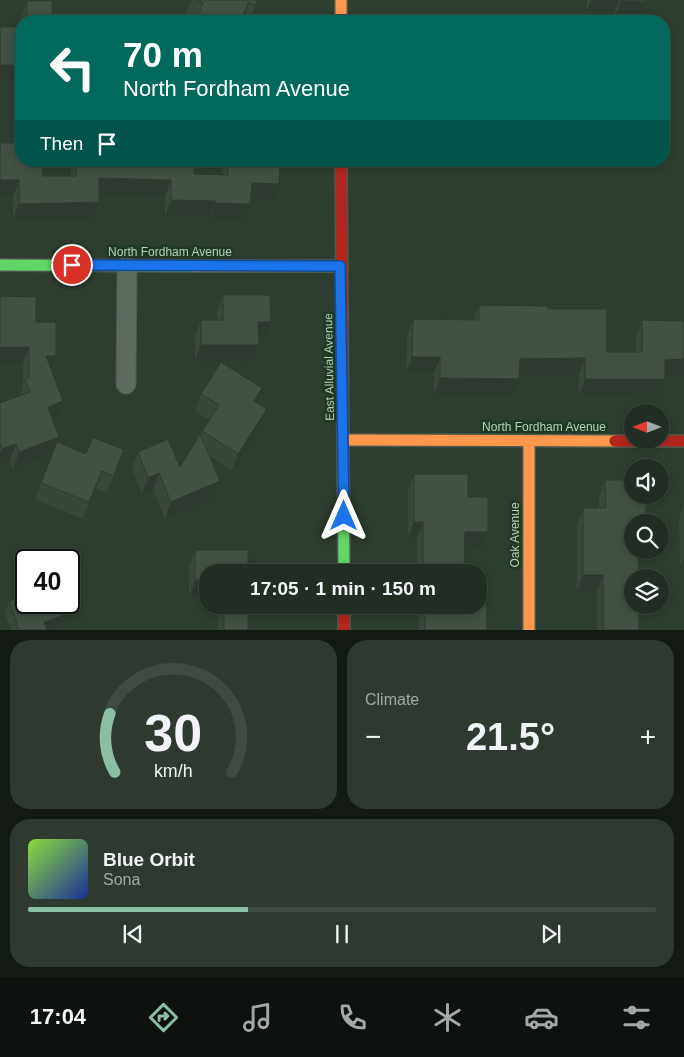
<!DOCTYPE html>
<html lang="en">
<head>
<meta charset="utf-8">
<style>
  body { margin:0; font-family:Helvetica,sans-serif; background:#2e3a30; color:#f1f3f6; height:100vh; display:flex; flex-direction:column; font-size:19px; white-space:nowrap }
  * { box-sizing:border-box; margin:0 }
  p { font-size:16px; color:#a2a8a6 }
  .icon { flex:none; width:28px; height:28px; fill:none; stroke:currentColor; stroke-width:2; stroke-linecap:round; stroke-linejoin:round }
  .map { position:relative; height:630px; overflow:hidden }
  .details { display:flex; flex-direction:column; gap:10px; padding:10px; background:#131913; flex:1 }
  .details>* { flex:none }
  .banner { position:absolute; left:15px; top:15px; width:655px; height:152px; border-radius:20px; box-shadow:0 2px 8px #0003,0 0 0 1px #3f4a41; background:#00695c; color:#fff; overflow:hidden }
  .needle { width:32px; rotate:270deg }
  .controls { position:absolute; left:624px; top:404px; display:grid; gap:10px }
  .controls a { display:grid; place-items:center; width:45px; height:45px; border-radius:50%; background:#222e23; box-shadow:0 2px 8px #0003,0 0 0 1px #3f4a41; font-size:25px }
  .speed { position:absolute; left:15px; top:549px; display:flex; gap:10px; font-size:25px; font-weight:700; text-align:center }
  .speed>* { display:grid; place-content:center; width:65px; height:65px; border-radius:50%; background:#222e23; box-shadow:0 2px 8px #0003,0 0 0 1px #3f4a41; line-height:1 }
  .speed .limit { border:2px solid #111; border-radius:8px; background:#fff; color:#111 }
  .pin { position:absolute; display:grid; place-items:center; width:42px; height:42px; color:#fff; margin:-21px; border:2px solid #fff; border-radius:50%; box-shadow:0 1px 5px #0007 }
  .me { position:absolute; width:55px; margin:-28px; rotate:0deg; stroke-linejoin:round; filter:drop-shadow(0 0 4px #0008) }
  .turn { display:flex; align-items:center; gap:18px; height:105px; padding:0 25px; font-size:22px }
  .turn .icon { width:65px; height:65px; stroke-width:2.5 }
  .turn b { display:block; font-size:35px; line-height:42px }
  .then { display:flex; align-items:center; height:48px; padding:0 25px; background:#0003; gap:10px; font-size:19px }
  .big { font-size:38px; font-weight:700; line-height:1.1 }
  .details .card { flex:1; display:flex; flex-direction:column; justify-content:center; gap:8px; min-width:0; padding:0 18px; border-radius:20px; background:#2e3a30 }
  .details .dial { align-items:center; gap:0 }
  .dial svg { height:130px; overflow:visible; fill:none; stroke:#3f4a41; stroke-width:7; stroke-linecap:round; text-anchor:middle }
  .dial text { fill:#f1f3f6; stroke:none }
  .song { display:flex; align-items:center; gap:15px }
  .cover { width:60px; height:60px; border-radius:8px; background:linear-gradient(135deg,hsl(90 70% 55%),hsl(230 70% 35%)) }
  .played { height:5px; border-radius:2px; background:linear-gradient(90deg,#8abfa5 35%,#3f4a41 35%) }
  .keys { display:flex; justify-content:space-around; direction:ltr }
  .heat { display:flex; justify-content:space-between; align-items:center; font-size:28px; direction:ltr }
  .details .tiles { flex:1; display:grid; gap:10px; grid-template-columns:1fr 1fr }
  .card:last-child { grid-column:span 2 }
  .trip { position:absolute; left:199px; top:564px; width:288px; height:50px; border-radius:20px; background:#222e23; box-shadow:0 2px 8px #0003,0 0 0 1px #3f4a41; font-weight:700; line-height:50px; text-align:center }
  .tabs { display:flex; height:80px; justify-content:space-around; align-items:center; background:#0e120e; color:#a2a8a6 }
  .tabs .icon { width:35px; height:35px }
  .tabs .on { color:#8abfa5 }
  .tabs b { font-size:22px; color:#f1f3f6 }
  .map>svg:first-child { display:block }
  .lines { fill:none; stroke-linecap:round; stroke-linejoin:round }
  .street-casing { stroke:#4b5a4c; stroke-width:21 }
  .fast-casing { stroke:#4b5a4c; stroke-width:14 }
  .slow-casing { stroke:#4b5a4c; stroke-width:14 }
  .jam-casing { stroke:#4b5a4c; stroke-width:14 }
  .street { stroke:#5e6a60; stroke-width:19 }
  .fast { stroke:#63d668; stroke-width:11 }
  .slow { stroke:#ff974d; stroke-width:11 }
  .jam { stroke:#b3261e; stroke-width:11 }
  .wall { fill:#39463a }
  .shaded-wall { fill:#2e3930 }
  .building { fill:#425144; stroke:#2e3930 }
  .route-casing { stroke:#114b97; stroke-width:12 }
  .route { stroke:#1a73e8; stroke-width:9 }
  .labels { text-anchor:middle; stroke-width:5; stroke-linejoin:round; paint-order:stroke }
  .street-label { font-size:12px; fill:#b8cdbb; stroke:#1f3922 }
</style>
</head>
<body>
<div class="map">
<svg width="684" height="630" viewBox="0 0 684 630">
  <rect width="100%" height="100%" fill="#2d3d2f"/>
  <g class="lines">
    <g class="street-casing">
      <polyline id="street" points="126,384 127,266"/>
    </g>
    <g class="fast-casing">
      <g id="fast">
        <polyline points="0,265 194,266"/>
        <polyline points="343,452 344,572"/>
      </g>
    </g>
    <g class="slow-casing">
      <g id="slow">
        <polyline points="341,0 341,21"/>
        <polyline points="194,266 340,266"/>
        <polyline points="344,440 615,441"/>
        <polyline points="529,441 529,630"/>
      </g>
    </g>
    <g class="jam-casing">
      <g id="jam">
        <polyline points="341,161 343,452"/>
        <polyline points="615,441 684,441"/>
        <polyline points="344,605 344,630"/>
      </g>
    </g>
    <use href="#street" class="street"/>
    <use href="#fast" class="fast"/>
    <use href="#slow" class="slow"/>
    <use href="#jam" class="jam"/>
  </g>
  <g class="wall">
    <polygon points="191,0 259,0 249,21 243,19 196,19 186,14"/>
    <polygon points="587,0 646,0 646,2 640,18 615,18 615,11 587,11"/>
    <polygon points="27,1 52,21 21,21 21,16"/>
    <polygon points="0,143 43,176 71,176 71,161 194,161 194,174 222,175 223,161 280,161 273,201 251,200 250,204 244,221 210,219 210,217 165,217 165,197 99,195 99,202 93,219 13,220 13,197"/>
    <polygon points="223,295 271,322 265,339 259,339 259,345 253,361 195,362 195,336 201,320 217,320 217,312"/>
    <polygon points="0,296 36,322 56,356 51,369 63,401 57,417 53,419 57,442 86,454 124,450 107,493 96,488 83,519 35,499 52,454 13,469 10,460 0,464 0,403 20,396 23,386 23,364 0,363"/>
    <polygon points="479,305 548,309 607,352 636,352 636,337 642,320 665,376 665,379 659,395 579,395 579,374 519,375 519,379 513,396 434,395 434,373 406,373 407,336 413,319 474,320"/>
    <polygon points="262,388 257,403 267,409 261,426 232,471 210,456 220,481 214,498 165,519 153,490 142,494 132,468 138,452 180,467 201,435 202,431 209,420 195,411 201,394"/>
    <polygon points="414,474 468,474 468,497 488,497 488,532 482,549 465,549 464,571 486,571 487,630 419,630 419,611 417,611 417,605 478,605 478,572 417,572 417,538 408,538 408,491"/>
    <polygon points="605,480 632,522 639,630 597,630 597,592 577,592 577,525 583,508 599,508 599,497"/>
    <polygon points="684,505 684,567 680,567 679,518"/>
    <polygon points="195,550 208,572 189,597 189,566"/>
    <polygon points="26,583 26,602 62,616 58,628 53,630 11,630 5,612 9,601 20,597 19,596 24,584"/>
    <rect x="218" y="605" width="30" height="25"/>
  </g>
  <g class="shaded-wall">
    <polygon points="258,0 259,0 257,5 249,21"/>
    <polygon points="591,0 619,0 615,11 587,11"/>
    <polygon points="621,1 646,2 640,18 615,18"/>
    <polygon points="249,2 243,19 242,21 240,21"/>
    <rect x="0" y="65" width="21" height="15"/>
    <polygon points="99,178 171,180 165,197 93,195"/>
    <polygon points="0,180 19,180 13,197 0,197"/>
    <polygon points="252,183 279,184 273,201 246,200"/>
    <polygon points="171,200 216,201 210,217 165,217"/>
    <polygon points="99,202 93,219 13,220 19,204"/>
    <polygon points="216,203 250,204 244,221 210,219"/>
    <polygon points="258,322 271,322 265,339 252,339"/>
    <polygon points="201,345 259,345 253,361 195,362"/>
    <polygon points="0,347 29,347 23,364 0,363"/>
    <polygon points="46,356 56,356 50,372"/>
    <polygon points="412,357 440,357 434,373 406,373"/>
    <polygon points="585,358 579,374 514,376 520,359"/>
    <polygon points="684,359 684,375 659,376 665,360"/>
    <polygon points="440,378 519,379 513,396 434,395"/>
    <polygon points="585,379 665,379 659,395 579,395"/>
    <polygon points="262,388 256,405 254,401"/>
    <polygon points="63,401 57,417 42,423 48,407"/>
    <polygon points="267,409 261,426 232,471 238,454"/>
    <polygon points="59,437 53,454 13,469 19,452"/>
    <polygon points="16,444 10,460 0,464 0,454 2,449"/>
    <polygon points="102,471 96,488 83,519 89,502"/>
    <polygon points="159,473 153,490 142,494 148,478"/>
    <polygon points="220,481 214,498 165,519 171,502"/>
    <polygon points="414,522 423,522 417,538 408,538"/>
    <polygon points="465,532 488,532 482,549 459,549"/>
    <polygon points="684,557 684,567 680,567"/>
    <polygon points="583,575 603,575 597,592 577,592"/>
    <polygon points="195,580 208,580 208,597 189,597"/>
    <polygon points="419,605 421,605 419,611 417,611"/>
    <polygon points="62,616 58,628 53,630 42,630 44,622"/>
  </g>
  <g class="building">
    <polygon points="197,0 258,0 255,5 249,2 240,21 195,21 203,3"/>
    <polygon points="621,0 646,0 646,2 621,1"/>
    <rect x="27" y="1" width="25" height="20"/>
    <rect x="0" y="27" width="21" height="38"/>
    <polygon points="0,143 21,143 21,161 42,161 43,176 76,176 77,161 194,161 194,174 228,175 228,161 280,161 279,184 252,183 250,204 216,203 216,201 171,200 171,180 99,178 99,202 19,204 19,180 0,180"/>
    <polygon points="223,295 270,295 271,322 258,322 259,345 201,345 201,320 223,320"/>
    <polygon points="0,296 36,297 36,322 56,322 56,356 46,356 63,401 48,407 59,437 19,452 16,444 2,449 0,444 0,403 30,392 25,380 29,378 29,347 0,347"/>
    <polygon points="479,305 548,306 548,309 607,309 607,352 642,352 642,320 684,321 684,359 665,360 665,379 585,379 585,358 520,359 519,379 440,378 440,357 412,357 413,319 479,320"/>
    <polygon points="221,362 262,388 254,401 267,409 238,454 202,431 219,405 201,394"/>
    <polygon points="200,434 220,481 171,502 159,473 148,478 138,452 168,439 180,467"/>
    <polygon points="93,437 124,450 113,476 102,471 89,502 41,483 57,442 86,454"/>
    <polygon points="414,474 468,474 468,497 488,497 488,532 465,532 464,571 486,571 487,630 425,630 425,605 478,605 478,572 423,572 423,522 414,522"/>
    <polygon points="605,480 632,480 632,495 646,495 646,522 632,522 632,550 638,550 639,578 632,578 632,605 639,605 639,630 603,630 603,575 583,575 583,508 606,508"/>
    <polygon points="195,550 248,550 248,572 208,572 208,580 195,580"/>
    <polygon points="26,583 26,592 24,584"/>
    <polygon points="26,595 26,602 58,602 62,616 44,622 47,630 19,630 9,601"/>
    <rect x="224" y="605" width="24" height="25"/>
  </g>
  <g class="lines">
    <g class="route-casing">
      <polyline id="route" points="72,265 340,266 344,516"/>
    </g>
    <use href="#route" class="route"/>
  </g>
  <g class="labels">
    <g class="street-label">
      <text x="170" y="256">North Fordham Avenue</text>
      <text transform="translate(329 367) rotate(-91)" y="4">East Alluvial Avenue</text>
      <text x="544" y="431">North Fordham Avenue</text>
      <text transform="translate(515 535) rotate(-90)" y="4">Oak Avenue</text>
    </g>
  </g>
</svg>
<div class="controls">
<a><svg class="needle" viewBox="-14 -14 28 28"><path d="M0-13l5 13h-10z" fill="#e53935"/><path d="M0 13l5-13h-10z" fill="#a2a8a6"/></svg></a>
<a><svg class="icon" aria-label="sound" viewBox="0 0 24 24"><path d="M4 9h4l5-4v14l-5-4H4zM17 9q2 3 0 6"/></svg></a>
<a><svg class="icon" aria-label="search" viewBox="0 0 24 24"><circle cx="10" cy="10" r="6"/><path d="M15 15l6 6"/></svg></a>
<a><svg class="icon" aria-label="layers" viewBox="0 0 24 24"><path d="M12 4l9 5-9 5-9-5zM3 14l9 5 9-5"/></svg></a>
</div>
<div class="speed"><div class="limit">40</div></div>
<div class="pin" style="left:72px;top:265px;background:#d93025"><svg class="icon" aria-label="arrive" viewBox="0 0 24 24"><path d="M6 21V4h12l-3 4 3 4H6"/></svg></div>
<svg class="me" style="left:344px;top:516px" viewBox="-20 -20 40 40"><path d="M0-17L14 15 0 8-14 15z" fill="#1a73e8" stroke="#fff" stroke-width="4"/></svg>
<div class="trip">17:05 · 1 min · 150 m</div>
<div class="banner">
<div class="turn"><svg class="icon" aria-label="left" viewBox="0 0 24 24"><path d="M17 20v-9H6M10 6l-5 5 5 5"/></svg><div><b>70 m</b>North Fordham Avenue</div></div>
<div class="then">Then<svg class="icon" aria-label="arrive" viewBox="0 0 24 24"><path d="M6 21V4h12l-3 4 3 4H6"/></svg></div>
</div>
</div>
<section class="details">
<div class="tiles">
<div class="card dial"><svg viewBox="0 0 100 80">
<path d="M14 69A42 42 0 1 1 86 69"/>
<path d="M14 69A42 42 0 0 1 11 33" stroke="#8abfa5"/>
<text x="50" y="56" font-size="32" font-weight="700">30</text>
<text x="50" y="72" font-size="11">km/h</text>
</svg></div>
<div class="card"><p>Climate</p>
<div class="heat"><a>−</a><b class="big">21.5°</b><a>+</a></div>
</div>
<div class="card">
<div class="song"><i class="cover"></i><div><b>Blue Orbit</b><p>Sona</p></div></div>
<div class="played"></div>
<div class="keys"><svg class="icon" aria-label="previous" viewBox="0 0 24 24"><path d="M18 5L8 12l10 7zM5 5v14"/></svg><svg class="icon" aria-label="pause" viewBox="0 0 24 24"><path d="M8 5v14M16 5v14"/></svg><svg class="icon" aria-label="next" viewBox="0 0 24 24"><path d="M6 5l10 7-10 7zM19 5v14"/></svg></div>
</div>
</div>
</section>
<nav class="tabs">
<b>17:04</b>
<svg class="icon on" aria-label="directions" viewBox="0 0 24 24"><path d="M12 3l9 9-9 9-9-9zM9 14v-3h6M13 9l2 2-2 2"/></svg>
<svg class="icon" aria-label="music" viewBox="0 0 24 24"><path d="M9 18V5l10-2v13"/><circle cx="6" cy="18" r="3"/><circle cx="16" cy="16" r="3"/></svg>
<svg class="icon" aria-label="phone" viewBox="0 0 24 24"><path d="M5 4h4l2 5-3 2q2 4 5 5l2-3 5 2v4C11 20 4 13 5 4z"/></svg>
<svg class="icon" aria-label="climate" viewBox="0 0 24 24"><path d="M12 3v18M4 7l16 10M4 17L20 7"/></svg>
<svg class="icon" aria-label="car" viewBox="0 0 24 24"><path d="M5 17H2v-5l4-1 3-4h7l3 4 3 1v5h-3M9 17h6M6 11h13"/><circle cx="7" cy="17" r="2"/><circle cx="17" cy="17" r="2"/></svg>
<svg class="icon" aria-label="filters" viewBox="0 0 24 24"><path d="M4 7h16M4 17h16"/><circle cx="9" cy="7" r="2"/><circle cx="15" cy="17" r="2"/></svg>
</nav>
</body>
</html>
